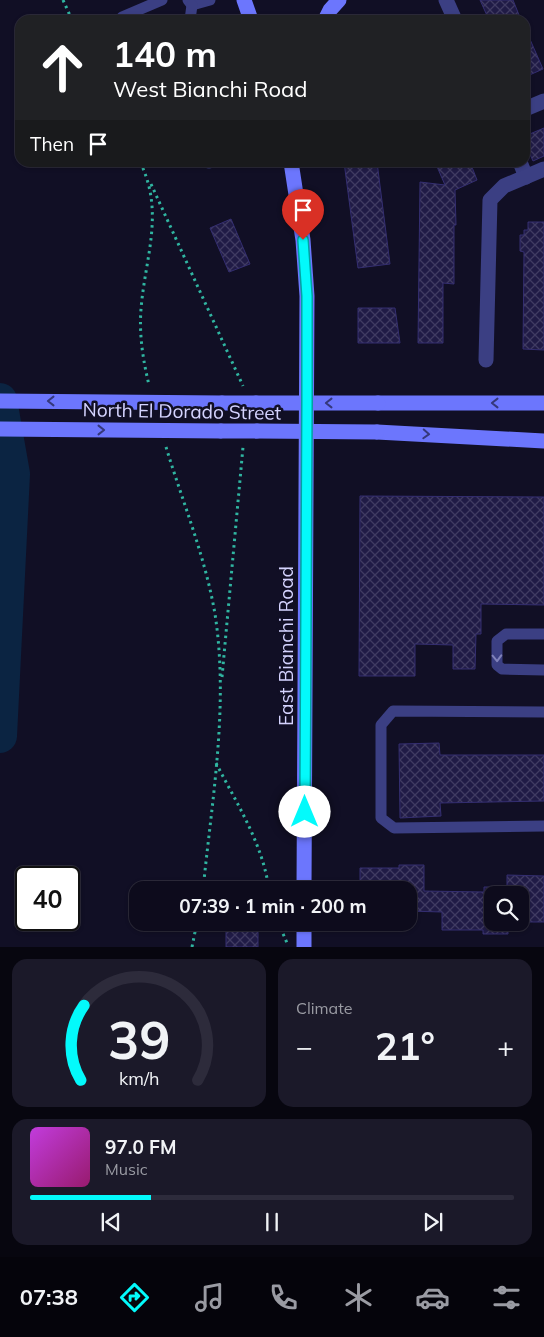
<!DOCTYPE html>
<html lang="en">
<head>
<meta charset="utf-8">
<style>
  body { margin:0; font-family:Mulish,sans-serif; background:#1b1929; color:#f1f3f6; height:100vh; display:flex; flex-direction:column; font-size:19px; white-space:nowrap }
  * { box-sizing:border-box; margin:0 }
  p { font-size:16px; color:#9a9ba3 }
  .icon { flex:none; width:28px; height:28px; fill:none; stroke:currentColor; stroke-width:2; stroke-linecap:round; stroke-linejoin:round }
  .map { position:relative; height:947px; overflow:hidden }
  .panel { display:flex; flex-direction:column; gap:12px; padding:12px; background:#07060f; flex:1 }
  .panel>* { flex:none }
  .guide { position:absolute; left:15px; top:15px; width:515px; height:152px; border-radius:15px; box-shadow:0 1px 4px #0004,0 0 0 1px #2d2b3b; background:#202124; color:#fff; overflow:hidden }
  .buttons { position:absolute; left:484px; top:886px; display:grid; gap:10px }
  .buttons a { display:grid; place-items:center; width:45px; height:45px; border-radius:10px; background:#0d0b1c; box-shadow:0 1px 4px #0004,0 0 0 1px #2d2b3b; font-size:25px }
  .speed { position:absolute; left:15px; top:866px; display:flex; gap:10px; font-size:25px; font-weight:700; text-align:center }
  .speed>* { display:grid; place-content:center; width:65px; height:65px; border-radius:50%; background:#0d0b1c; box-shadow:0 1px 4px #0004,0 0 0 1px #2d2b3b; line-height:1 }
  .speed .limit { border:2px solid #111; border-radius:8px; background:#fff; color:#111 }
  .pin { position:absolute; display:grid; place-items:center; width:42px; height:42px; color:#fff; margin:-51px -21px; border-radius:50% 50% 50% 0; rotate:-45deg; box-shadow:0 0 5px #0007 }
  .pin .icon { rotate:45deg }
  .me { position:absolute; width:55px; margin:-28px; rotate:0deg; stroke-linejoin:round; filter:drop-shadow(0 0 4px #0008) }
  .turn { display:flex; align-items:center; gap:18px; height:105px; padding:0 15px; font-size:22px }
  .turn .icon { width:65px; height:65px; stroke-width:2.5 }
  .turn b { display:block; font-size:35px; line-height:42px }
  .then { display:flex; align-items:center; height:48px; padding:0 15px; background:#0003; gap:10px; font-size:19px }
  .big { font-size:38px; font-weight:700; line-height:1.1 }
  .panel .widget { flex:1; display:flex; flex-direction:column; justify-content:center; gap:8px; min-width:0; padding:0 18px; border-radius:15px; background:#1b1929 }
  .panel .dial { align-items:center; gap:0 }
  .dial svg { height:130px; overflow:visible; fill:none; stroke:#2d2b3b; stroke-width:7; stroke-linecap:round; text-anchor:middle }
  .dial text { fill:#f1f3f6; stroke:none }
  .song { display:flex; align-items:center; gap:15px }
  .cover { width:60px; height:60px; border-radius:8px; background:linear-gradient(135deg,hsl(290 70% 55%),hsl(320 70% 35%)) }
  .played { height:5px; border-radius:2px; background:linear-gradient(90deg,#03fafb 25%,#2d2b3b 25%) }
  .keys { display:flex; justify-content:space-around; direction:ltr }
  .heat { display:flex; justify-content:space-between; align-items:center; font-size:28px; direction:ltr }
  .panel .tiles { flex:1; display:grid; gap:12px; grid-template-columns:1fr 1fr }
  .widget:last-child { grid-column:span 2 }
  .trip { position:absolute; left:129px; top:881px; width:288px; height:50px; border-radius:15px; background:#0d0b1c; box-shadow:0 1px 4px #0004,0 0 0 1px #2d2b3b; font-weight:700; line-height:50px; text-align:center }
  .dock { display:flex; height:80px; justify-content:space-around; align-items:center; background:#05040b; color:#9a9ba3 }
  .dock .icon { width:35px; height:35px }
  .dock .on { color:#03fafb }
  .dock b { font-size:22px; color:#f1f3f6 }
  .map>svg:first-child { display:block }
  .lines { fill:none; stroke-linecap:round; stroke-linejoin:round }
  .river { stroke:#0b2442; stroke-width:34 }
  .building { fill:url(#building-cross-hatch); stroke:#342e71 }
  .path { stroke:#30b5a1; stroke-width:3; stroke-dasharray:2.5 4; stroke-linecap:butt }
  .lane { stroke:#3b3f83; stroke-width:11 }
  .street { stroke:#3b3f83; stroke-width:15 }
  .secondary { stroke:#6c76fd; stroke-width:15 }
  .secondary-bridge { stroke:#6c76fd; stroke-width:15 }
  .oneway { stroke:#35387b }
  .oneway2 { stroke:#8082ba }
  .route-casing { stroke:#02a2a3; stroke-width:12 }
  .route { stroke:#03fafb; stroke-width:9 }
  .labels { text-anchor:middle; stroke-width:5; stroke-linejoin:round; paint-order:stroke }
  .street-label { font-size:19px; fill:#d4d3fe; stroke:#110f25 }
</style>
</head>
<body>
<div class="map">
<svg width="544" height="947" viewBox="0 0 544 947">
  <defs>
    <pattern id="building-cross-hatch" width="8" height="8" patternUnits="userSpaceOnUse" patternTransform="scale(1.25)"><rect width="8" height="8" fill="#201b46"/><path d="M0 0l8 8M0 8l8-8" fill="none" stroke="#403b62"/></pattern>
  </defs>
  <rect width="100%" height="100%" fill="#110f25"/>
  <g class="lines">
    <polyline class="river" points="0,400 13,474 0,736"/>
  </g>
  <g class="building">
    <polygon points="480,0 513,0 521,20 489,20"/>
    <polygon points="525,28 543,69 525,77"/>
    <polygon points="544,128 544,156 533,161 525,143 525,136"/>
    <polygon points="344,162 377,162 390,264 358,268"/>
    <polygon points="435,162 470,162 477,180 455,190 456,225 454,225 454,284 443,283 443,343 418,343 420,182 445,185"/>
    <polygon points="231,219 250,264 229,272 210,228"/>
    <polygon points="528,222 544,222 544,350 523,349 524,252 520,251 520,235 524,235 524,230 528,230"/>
    <polygon points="358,308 395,308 400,343 358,343"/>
    <polygon points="360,496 544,497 544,605 481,604 481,634 476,634 475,669 453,669 453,645 415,644 415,676 359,676"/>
    <polygon points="439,743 440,755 544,755 544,801 440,803 441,816 400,818 399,744"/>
    <polygon points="399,865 424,865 424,891 484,892 484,887 507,887 507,875 544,876 544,922 520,922 520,895 492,895 492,922 508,922 508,934 483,934 483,930 442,930 442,912 408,911 408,890 360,890 360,868 399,868"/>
    <rect x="226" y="922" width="32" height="25"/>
  </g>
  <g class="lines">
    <g class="path">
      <polyline points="63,0 72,20"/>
      <path d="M140,162C165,212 145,258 141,309C139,335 143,360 149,385"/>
      <polyline points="151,184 243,386"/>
      <path d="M166,447C183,503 205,556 215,614C229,705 212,799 203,890"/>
      <polyline points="222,677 243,447"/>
      <path d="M216,763C237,804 263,844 269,890"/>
      <polyline points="278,922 287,943"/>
      <polyline points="192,947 197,922"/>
    </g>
    <g class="lane">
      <polyline points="188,0 192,5 210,0"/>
      <polyline points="122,17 162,0"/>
      <polyline points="190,20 192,5"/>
      <polyline points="209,162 209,163"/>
      <polyline points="544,634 506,634 497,641 497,665 502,669 544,670"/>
      <polyline points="544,712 393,711 381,725 381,818 394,828 544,826"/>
    </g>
    <g class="street">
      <polyline points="446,0 455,20"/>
      <polyline points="525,109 544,101"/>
      <polyline points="520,162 526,177"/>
      <polyline points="486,360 490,200 504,186 544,169"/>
    </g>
    <g class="secondary">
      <polyline points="244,0 251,20"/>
      <polyline points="325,20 330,10 339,0"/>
      <polyline points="291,162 303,240 307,296 304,890"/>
      <polyline points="222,403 256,403"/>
      <polyline points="378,403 544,403"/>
      <polyline points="221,431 257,431"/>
      <polyline points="377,432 544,441"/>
      <polyline points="304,947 304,922"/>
    </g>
    <g class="secondary-bridge">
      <polyline points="0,401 222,403"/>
      <polyline points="256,403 378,403"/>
      <polyline points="0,429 221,431"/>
      <polyline points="257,431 377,432"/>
    </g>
  </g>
  <defs><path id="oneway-chevron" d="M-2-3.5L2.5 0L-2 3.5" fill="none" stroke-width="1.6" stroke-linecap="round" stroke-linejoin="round" transform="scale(1.25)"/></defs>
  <g class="oneway">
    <use href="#oneway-chevron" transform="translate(51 401) rotate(-180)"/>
    <use href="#oneway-chevron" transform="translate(329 403) rotate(-180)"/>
    <use href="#oneway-chevron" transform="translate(495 403) rotate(180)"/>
    <use href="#oneway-chevron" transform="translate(101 430)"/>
    <use href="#oneway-chevron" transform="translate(426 434) rotate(3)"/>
  </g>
  <use class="oneway2" href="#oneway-chevron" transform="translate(497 658) rotate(88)"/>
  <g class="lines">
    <g class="route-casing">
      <polyline id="route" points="303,240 307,296 307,401 305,812"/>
    </g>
    <use href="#route" class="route"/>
  </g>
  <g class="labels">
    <g class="street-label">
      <text transform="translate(182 411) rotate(1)" y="7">North El Dorado Street</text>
      <text transform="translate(286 646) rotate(-90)" y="7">East Bianchi Road</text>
    </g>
  </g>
</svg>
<div class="buttons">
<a><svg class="icon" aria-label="search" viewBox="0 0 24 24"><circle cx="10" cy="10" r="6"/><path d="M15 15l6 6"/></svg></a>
</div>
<div class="speed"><div class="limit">40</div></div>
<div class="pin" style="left:303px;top:240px;background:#d93025"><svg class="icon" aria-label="arrive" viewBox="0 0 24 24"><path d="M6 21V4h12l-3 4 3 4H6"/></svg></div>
<svg class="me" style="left:305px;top:812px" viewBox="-20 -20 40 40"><circle r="19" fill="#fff"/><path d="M0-13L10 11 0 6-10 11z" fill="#03fafb"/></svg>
<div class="trip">07:39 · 1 min · 200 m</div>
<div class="guide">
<div class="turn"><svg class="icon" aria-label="ahead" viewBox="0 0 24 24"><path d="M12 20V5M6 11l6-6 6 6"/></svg><div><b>140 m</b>West Bianchi Road</div></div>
<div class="then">Then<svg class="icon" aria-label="arrive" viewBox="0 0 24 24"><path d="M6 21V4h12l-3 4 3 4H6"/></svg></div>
</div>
</div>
<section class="panel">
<div class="tiles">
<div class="widget dial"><svg viewBox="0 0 100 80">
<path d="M14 69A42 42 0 1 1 86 69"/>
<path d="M14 69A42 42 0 0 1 16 23" stroke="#03fafb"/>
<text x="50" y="56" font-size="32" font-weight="700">39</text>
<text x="50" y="72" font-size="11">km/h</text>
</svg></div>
<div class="widget"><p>Climate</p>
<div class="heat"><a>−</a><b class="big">21°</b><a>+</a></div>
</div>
<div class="widget">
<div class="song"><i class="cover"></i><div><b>97.0 FM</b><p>Music</p></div></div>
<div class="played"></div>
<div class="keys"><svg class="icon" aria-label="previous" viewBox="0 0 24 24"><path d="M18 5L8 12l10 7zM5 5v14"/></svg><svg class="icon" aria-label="pause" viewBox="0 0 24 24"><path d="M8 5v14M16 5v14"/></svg><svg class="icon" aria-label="next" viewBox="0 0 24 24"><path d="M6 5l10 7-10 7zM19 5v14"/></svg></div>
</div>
</div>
</section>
<nav class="dock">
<b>07:38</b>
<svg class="icon on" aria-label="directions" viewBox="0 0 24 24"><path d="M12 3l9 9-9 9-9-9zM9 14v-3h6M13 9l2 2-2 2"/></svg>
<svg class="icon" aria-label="music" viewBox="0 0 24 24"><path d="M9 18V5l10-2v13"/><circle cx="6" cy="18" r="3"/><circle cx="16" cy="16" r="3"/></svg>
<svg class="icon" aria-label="phone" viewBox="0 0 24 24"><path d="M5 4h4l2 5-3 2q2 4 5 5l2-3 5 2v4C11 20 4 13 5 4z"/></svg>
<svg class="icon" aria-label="climate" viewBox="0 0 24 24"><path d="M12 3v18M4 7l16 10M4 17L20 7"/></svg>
<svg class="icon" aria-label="car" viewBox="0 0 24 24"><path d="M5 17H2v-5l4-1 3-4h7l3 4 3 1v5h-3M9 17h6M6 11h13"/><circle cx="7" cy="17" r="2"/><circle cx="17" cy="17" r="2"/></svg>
<svg class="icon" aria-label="filters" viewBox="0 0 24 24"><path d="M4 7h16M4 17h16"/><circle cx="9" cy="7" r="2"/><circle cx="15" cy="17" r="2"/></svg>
</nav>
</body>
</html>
